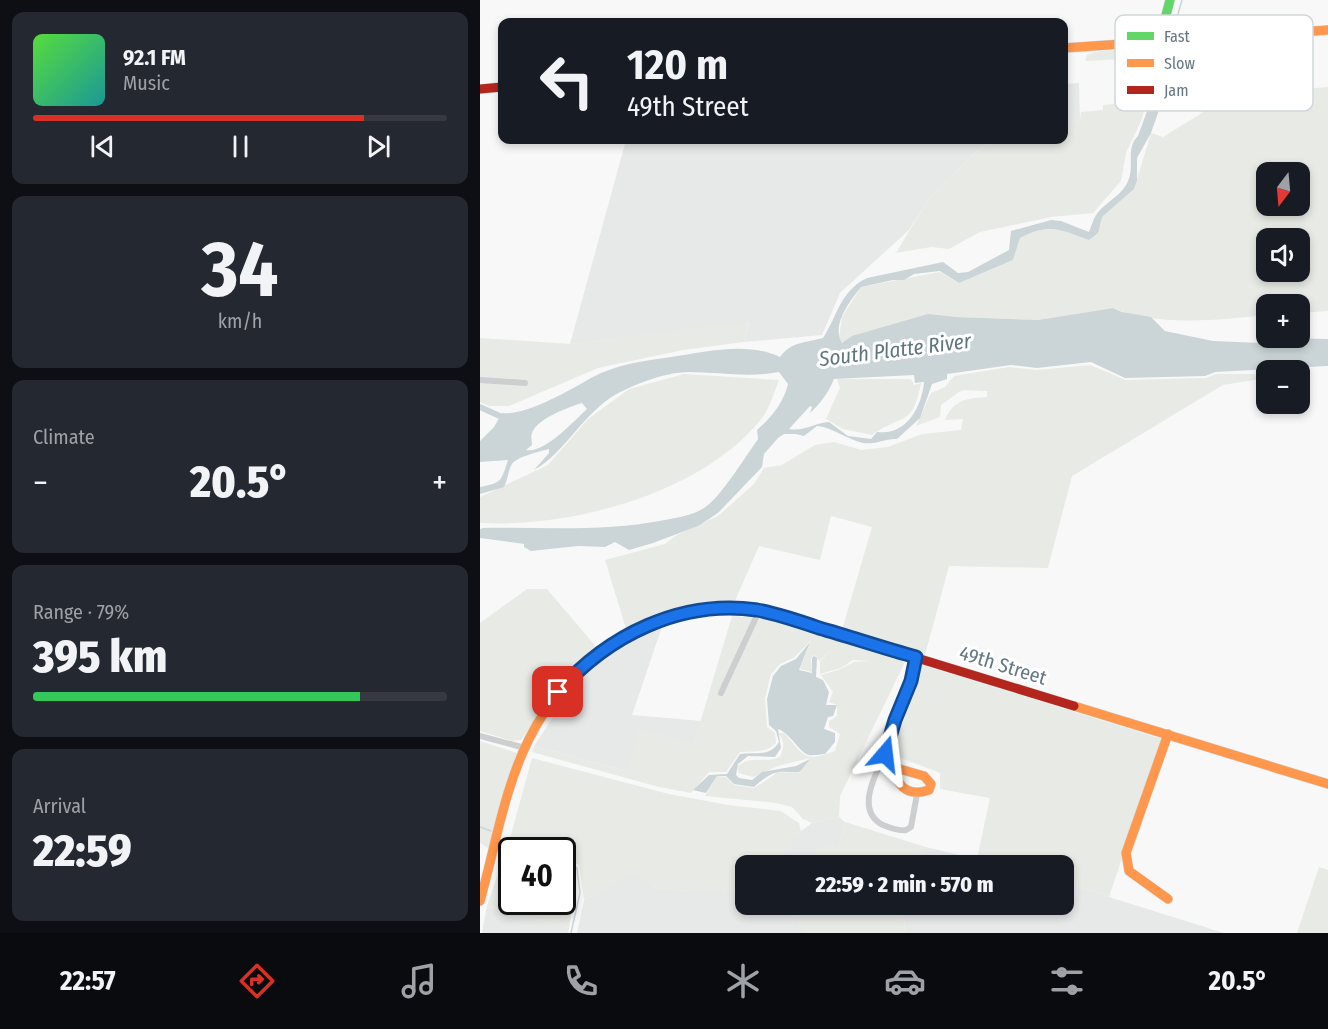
<!DOCTYPE html>
<html lang="en">
<head>
<meta charset="utf-8">
<style>
  body { margin:0; font-family:"Fira Sans Condensed",sans-serif; background:#242831; color:#f1f3f6; height:100vh; display:flex; flex-direction:column; font-size:22px; white-space:nowrap }
  * { box-sizing:border-box; margin:0 }
  p { font-size:20px; color:#9ea1a6 }
  .icon { flex:none; width:33px; height:33px; fill:none; stroke:currentColor; stroke-width:2; stroke-linecap:round; stroke-linejoin:round }
  .map { position:relative; flex:1; overflow:hidden }
  .side { display:flex; flex-direction:column; gap:12px; padding:12px; background:#0d0f14; width:480px }
  .side>* { flex:none }
  .guide { position:absolute; left:18px; top:18px; width:570px; height:126px; border-radius:12px; box-shadow:0 3px 9px #0003; background:#171b24; color:#f1f3f6; overflow:hidden }
  .needle { width:39px; rotate:196deg }
  .tools { position:absolute; left:776px; top:162px; display:grid; gap:12px }
  .tools a { display:grid; place-items:center; width:54px; height:54px; border-radius:12px; background:#171b24; box-shadow:0 3px 9px #0003; font-size:30px }
  .speed { position:absolute; left:18px; top:837px; display:flex; gap:12px; font-size:30px; font-weight:700; text-align:center }
  .speed>* { display:grid; place-content:center; width:78px; height:78px; border-radius:50%; background:#171b24; box-shadow:0 3px 9px #0003; line-height:1 }
  .speed .limit { border:3px solid #111; border-radius:9px; background:#fff; color:#111 }
  .pin { position:absolute; display:grid; place-items:center; width:51px; height:51px; color:#fff; margin:-26px; border-radius:12px; box-shadow:0 3px 9px #0006 }
  .me { position:absolute; width:66px; margin:-33px; rotate:17deg; stroke-linejoin:round; filter:drop-shadow(0 0 4px #0008) }
  .turn { display:flex; align-items:center; gap:21px; height:126px; padding:0 30px; font-size:27px }
  .turn .icon { width:78px; height:78px; stroke-width:2.5 }
  .turn b { display:block; font-size:42px; line-height:51px }
  .big { font-size:45px; font-weight:800; line-height:1.1 }
  .side .card { flex:1; display:flex; flex-direction:column; justify-content:center; gap:9px; min-width:0; padding:0 21px; border-radius:12px; background:#242831 }
  .side .dial { align-items:center; gap:0 }
  .dial b { font-size:78px; line-height:1 }
  .song { display:flex; align-items:center; gap:18px }
  .cover { width:72px; height:72px; border-radius:9px; background:linear-gradient(135deg,hsl(110 70% 55%),hsl(180 70% 35%)) }
  .played { height:6px; border-radius:3px; background:linear-gradient(90deg,#d93025 80%,#363941 80%) }
  .keys { display:flex; justify-content:space-around; direction:ltr }
  .heat { display:flex; justify-content:space-between; align-items:center; font-size:33px; direction:ltr }
  .charge { height:9px; border-radius:4px; background:linear-gradient(90deg,#34c759 79%,#363941 0) }
  .trip { position:absolute; left:255px; top:855px; width:339px; height:60px; border-radius:12px; background:#171b24; box-shadow:0 3px 9px #0003; font-weight:800; line-height:60px; text-align:center }
  .tab-bar { display:flex; height:96px; justify-content:space-around; align-items:center; background:#090b0e; color:#9ea1a6 }
  .tab-bar .icon { width:42px; height:42px }
  .tab-bar .active { color:#d93025 }
  .tab-bar b { font-size:27px; color:#f1f3f6 }
  main { display:flex; flex:1; min-height:0 }
  .map>svg:first-child { display:block }
  .built { fill:#e7e9e8 }
  .green { fill:#e8eae5; fill-rule:evenodd }
  .water { fill:#cbd5d7; fill-rule:evenodd }
  .lines { fill:none; stroke-linecap:round; stroke-linejoin:round }
  .stream { stroke:#cbd5d7; stroke-width:1.5 }
  .canal { stroke:#cbd5d7; stroke-width:6 }
  .fast-casing { stroke:#d4d5d6; stroke-width:10 }
  .slow-casing { stroke:#d4d5d6; stroke-width:10 }
  .jam-casing { stroke:#d4d5d6; stroke-width:10 }
  .street { stroke:#cdcecf; stroke-width:6 }
  .fast { stroke:#63d668; stroke-width:9 }
  .slow { stroke:#ff974d; stroke-width:9 }
  .jam { stroke:#b3261e; stroke-width:9 }
  .route-casing { stroke:#114b97; stroke-width:15 }
  .route { stroke:#1a73e8; stroke-width:10 }
  .labels { text-anchor:middle; stroke-width:6; stroke-linejoin:round; paint-order:stroke }
  .street-label { font-size:20px; fill:#647782; stroke:#fff }
  .water-label { font-size:21px; font-style:italic; fill:#5f767c; stroke:#fff }
  .key { fill:#fff; stroke:#d0d6da; stroke-width:1.5 }
  .key-label { font-size:16px; fill:#647782 }
</style>
</head>
<body>
<main>
<section class="side">
<div class="card">
<div class="song"><i class="cover"></i><div><b>92.1 FM</b><p>Music</p></div></div>
<div class="played"></div>
<div class="keys"><svg class="icon" aria-label="previous" viewBox="0 0 24 24"><path d="M18 5L8 12l10 7zM5 5v14"/></svg><svg class="icon" aria-label="pause" viewBox="0 0 24 24"><path d="M8 5v14M16 5v14"/></svg><svg class="icon" aria-label="next" viewBox="0 0 24 24"><path d="M6 5l10 7-10 7zM19 5v14"/></svg></div>
</div>
<div class="card dial"><b>34</b><p>km/h</p></div>
<div class="card"><p>Climate</p>
<div class="heat"><a>−</a><b class="big">20.5°</b><a>+</a></div>
</div>
<div class="card"><p>Range · 79%</p><b class="big">395 km</b><div class="charge"></div></div>
<div class="card"><p>Arrival</p><b class="big">22:59</b></div>
</section>
<div class="map">
<svg width="848" height="933" viewBox="0 0 848 933">
  <rect width="100%" height="100%" fill="#f8f8f8"/>
  <g class="built">
    <polygon points="599,83 600,120 584,123 584,84"/>
    <polygon points="146,140 514,140 500,148 449,198 429,230 360,293 342,335 264,342 269,322 90,344"/>
    <polygon points="183,624 152,715 222,721 214,743 147,771 54,746 93,687 122,653"/>
    <polygon points="359,817 365,822 359,844 336,853 325,863 306,860 300,856 321,831 332,823"/>
    <polygon points="446,847 522,865 429,866"/>
    <polygon points="156,872 177,889 261,893 265,894 266,904 299,905 310,909 327,933 97,933 104,900"/>
    <polygon points="584,882 629,897 744,933 426,933 421,905 584,904"/>
    <polygon points="7,906 89,928 88,933 2,933"/>
  </g>
  <g class="green">
    <polygon points="684,47 661,121 646,153 641,181 613,213 571,217 500,232 469,249 451,247 416,253 449,198 500,148 514,140 584,140 584,123 600,120 601,112 623,110 623,105 645,103 645,97 650,96 649,76 644,76 642,59 605,61 607,55 619,51"/>
    <path d="M848,87V311L819,313V304H786V315C739,320 677,327 633,308L558,320L476,317L362,343L359,338L362,317L381,287L460,272L479,283L533,260L540,238C570,222 581,230 610,240L622,217L654,189L671,133L683,137L730,108L776,93ZM786,172H819V206H786ZM786,238H819V272H786Z"/>
    <polygon points="269,321 264,342 203,350 118,368 29,406 9,406 0,402 0,338 90,344"/>
    <path d="M610,365L646,380L726,378L736,374H786V378L743,385L592,476L568,568L469,566L445,655L362,630L392,527L351,516L340,560L279,546L254,603C215,608 181,612 147,632L125,560L185,544L197,535L238,516L274,484L284,468L302,465L335,445L354,442L381,450L408,447L442,434L481,430L483,419L465,420C473,400 487,398 507,397V391C474,390 487,387 461,405L460,417L436,426L451,393L465,387L474,376L529,367L557,370Z"/>
    <path d="M204,374L299,380C294,392 290,408 282,418C223,493 92,528 0,523V497L68,465L108,419L149,389Z"/>
    <path d="M357,379H431L434,385L441,383C432,428 423,413 392,435L363,429L346,419L360,388Z"/>
    <polygon points="47,589 67,589 118,649 81,683 41,740 32,741 0,731 0,623"/>
    <path d="M252,616L302,620L421,658L424,664L360,796L359,817L332,823L323,819L312,807L296,803L225,796L237,776L246,777L254,785L274,788C282,783 291,778 297,772L320,773L330,758L298,766L273,777L259,773L257,767C271,754 284,764 300,757C304,747 305,741 298,733H304C325,756 323,763 355,751L360,734L349,727V721L357,716V705L349,702L353,692L341,675L361,669L374,662L390,661L373,660L361,668L340,674V662L353,647L340,661L334,655L331,658L332,672L320,669L331,640L315,657L300,664L291,674L285,698L287,727L295,733L296,743C287,753 273,751 260,752L246,772H229L211,793L179,787L52,752L54,746L147,771L159,728L214,743Z"/>
    <polygon points="432,662 682,739 629,897 584,882 584,866 522,865 497,859 510,798 460,789 460,773 395,748"/>
    <polygon points="0,741 37,753 37,761 8,848 0,843"/>
    <polygon points="52,758 189,794 248,805 301,811 319,823 321,831 295,865 266,866 265,894 177,889 156,873 104,900 99,865 83,856 82,850 32,850 32,902 82,902 83,865 90,869 95,890 89,928 7,906 29,842"/>
    <polygon points="365,822 446,847 429,865 302,865 306,860 326,862 334,857 335,850 348,843 359,844"/>
    <polygon points="839,867 848,870 848,933 817,933"/>
    <polygon points="298,905 421,905 426,933 327,933 310,909"/>
  </g>
  <g class="water">
    <path d="M675,89L681,90L678,113L671,133L657,158V181L654,189L622,217L618,233L609,240C581,230 570,222 540,238L533,260L479,283L460,271L434,274L424,280H413L381,287C370,301 351,325 362,343L372,336L448,314L476,317L558,320L633,308L642,312L671,317L685,331L733,341L782,343L803,338L848,339V366L735,372L725,376L645,378L611,362L557,368L531,365L467,374V379L452,384L440,418L417,439C405,438 396,445 383,443C366,439 352,427 337,426L324,436L316,434H304L298,438L284,454L282,467L239,512L229,519L218,526L173,543L149,550L135,542L125,547L98,546L51,551L44,547V544L0,538V529L3,528C65,527 124,532 185,520C200,517 216,515 228,505C243,493 266,456 278,439L277,430C291,418 304,402 308,384L299,372C268,378 239,372 208,372C186,372 148,386 130,398C101,418 82,455 54,470L69,453V449C61,451 36,457 32,464C28,470 28,480 24,487L0,494V487C22,483 21,481 28,460L0,462V441L14,427L22,413C46,416 90,390 111,378C136,364 164,361 191,357C226,352 266,341 300,357C312,341 325,343 343,338C358,315 360,291 387,278L463,262L478,273L488,272L529,250L531,231L571,220L581,221L609,232C611,227 613,220 616,215C625,202 642,196 648,181C655,167 645,148 658,136ZM434,375L435,383L444,382C442,407 426,436 397,432L391,439L368,436L349,422C334,423 323,432 309,429L330,406L332,407L330,413C340,404 349,392 354,379ZM102,403L107,409C94,421 64,454 46,450L52,445C52,440 50,435 53,431C59,418 89,407 102,403Z"/>
    <path d="M330,642L319,670L332,673V658L334,656L337,658L336,677L343,680L349,692L346,705H357L353,716L348,717L344,729L355,733V742L345,754C340,754 334,756 329,755C320,753 310,733 298,729L301,748L295,757L268,756L258,764L256,775L259,778L272,780L282,772L316,766L330,759L320,772C313,773 306,771 299,772C290,773 281,781 274,787L254,784L246,776H237L226,793L213,790L229,775L247,774L260,754C276,752 290,757 299,742L296,731L289,725L287,699L293,676L301,666L316,659Z"/>
  </g>
  <g class="lines">
    <g class="stream">
      <polyline points="692,35 702,0"/>
      <polyline points="678,89 689,46"/>
      <polyline points="0,827 11,831"/>
      <polyline points="82,861 97,868 100,893 91,933"/>
    </g>
    <polyline class="canal" points="0,407 24,418"/>
    <g class="fast-casing">
      <polyline id="fast" points="679,41 690,0"/>
    </g>
    <g class="slow-casing">
      <g id="slow">
        <polyline points="584,48 848,30"/>
        <polyline points="594,706 848,784"/>
        <polyline points="688,734 646,853 649,871 688,899"/>
        <path d="M409,766L444,776L451,784L449,790C420,800 415,776 405,754C415,721 429,690 436,657"/>
        <path d="M0,901C15,848 24,789 49,739C87,662 170,603 258,610C286,612 312,619 339,628"/>
      </g>
    </g>
    <g class="jam-casing">
      <g id="jam">
        <polyline points="0,89 22,87"/>
        <polyline points="339,628 594,706"/>
      </g>
    </g>
    <g class="street">
      <polyline points="0,380 45,383"/>
      <polyline points="241,693 279,611"/>
      <polyline points="0,736 45,748"/>
      <path d="M405,754C395,775 375,811 403,825C410,828 419,831 426,830L431,827L437,794"/>
    </g>
    <use href="#fast" class="fast"/>
    <use href="#slow" class="slow"/>
    <use href="#jam" class="jam"/>
  </g>
  <g class="lines">
    <g class="route-casing">
      <path id="route" d="M78,692C128,635 201,599 277,610C298,614 319,621 339,628C371,637 403,648 436,657L431,681L415,720L405,754"/>
    </g>
    <use href="#route" class="route"/>
  </g>
  <g class="labels">
    <g class="street-label">
      <text transform="translate(523 665) rotate(17)" y="7">49th Street</text>
    </g>
    <g class="water-label">
      <text transform="translate(415 350) rotate(-7)" y="7">South Platte River</text>
    </g>
  </g>
  <rect x="635" y="15" width="198" height="96" rx="9" class="key"/>
  <rect x="647" y="32" width="27" height="8" fill="#63d668"/>
  <rect x="647" y="59" width="27" height="8" fill="#ff974d"/>
  <rect x="647" y="86" width="27" height="8" fill="#b3261e"/>
  <g class="key-label">
    <text x="684" y="42">Fast</text>
    <text x="684" y="69">Slow</text>
    <text x="684" y="96">Jam</text>
  </g>
</svg>
<div class="tools">
<a><svg class="needle" viewBox="-14 -14 28 28"><path d="M0-13l5 13h-10z" fill="#e53935"/><path d="M0 13l5-13h-10z" fill="#9ea1a6"/></svg></a>
<a><svg class="icon" aria-label="sound" viewBox="0 0 24 24"><path d="M4 9h4l5-4v14l-5-4H4zM17 9q2 3 0 6"/></svg></a>
<a>+</a>
<a>−</a>
</div>
<div class="speed"><div class="limit">40</div></div>
<div class="pin" style="left:78px;top:692px;background:#d93025"><svg class="icon" aria-label="arrive" viewBox="0 0 24 24"><path d="M6 21V4h12l-3 4 3 4H6"/></svg></div>
<svg class="me" style="left:405px;top:754px" viewBox="-20 -20 40 40"><path d="M0-17L14 15 0 8-14 15z" fill="#1a73e8" stroke="#fff" stroke-width="4"/></svg>
<div class="trip">22:59 · 2 min · 570 m</div>
<div class="guide">
<div class="turn"><svg class="icon" aria-label="left" viewBox="0 0 24 24"><path d="M17 20v-9H6M10 6l-5 5 5 5"/></svg><div><b>120 m</b>49th Street</div></div>
</div>
</div>
</main>
<nav class="tab-bar">
<b>22:57</b>
<svg class="icon active" aria-label="directions" viewBox="0 0 24 24"><path d="M12 3l9 9-9 9-9-9zM9 14v-3h6M13 9l2 2-2 2"/></svg>
<svg class="icon" aria-label="music" viewBox="0 0 24 24"><path d="M9 18V5l10-2v13"/><circle cx="6" cy="18" r="3"/><circle cx="16" cy="16" r="3"/></svg>
<svg class="icon" aria-label="phone" viewBox="0 0 24 24"><path d="M5 4h4l2 5-3 2q2 4 5 5l2-3 5 2v4C11 20 4 13 5 4z"/></svg>
<svg class="icon" aria-label="climate" viewBox="0 0 24 24"><path d="M12 3v18M4 7l16 10M4 17L20 7"/></svg>
<svg class="icon" aria-label="car" viewBox="0 0 24 24"><path d="M5 17H2v-5l4-1 3-4h7l3 4 3 1v5h-3M9 17h6M6 11h13"/><circle cx="7" cy="17" r="2"/><circle cx="17" cy="17" r="2"/></svg>
<svg class="icon" aria-label="filters" viewBox="0 0 24 24"><path d="M4 7h16M4 17h16"/><circle cx="9" cy="7" r="2"/><circle cx="15" cy="17" r="2"/></svg>
<b>20.5°</b>
</nav>
</body>
</html>
